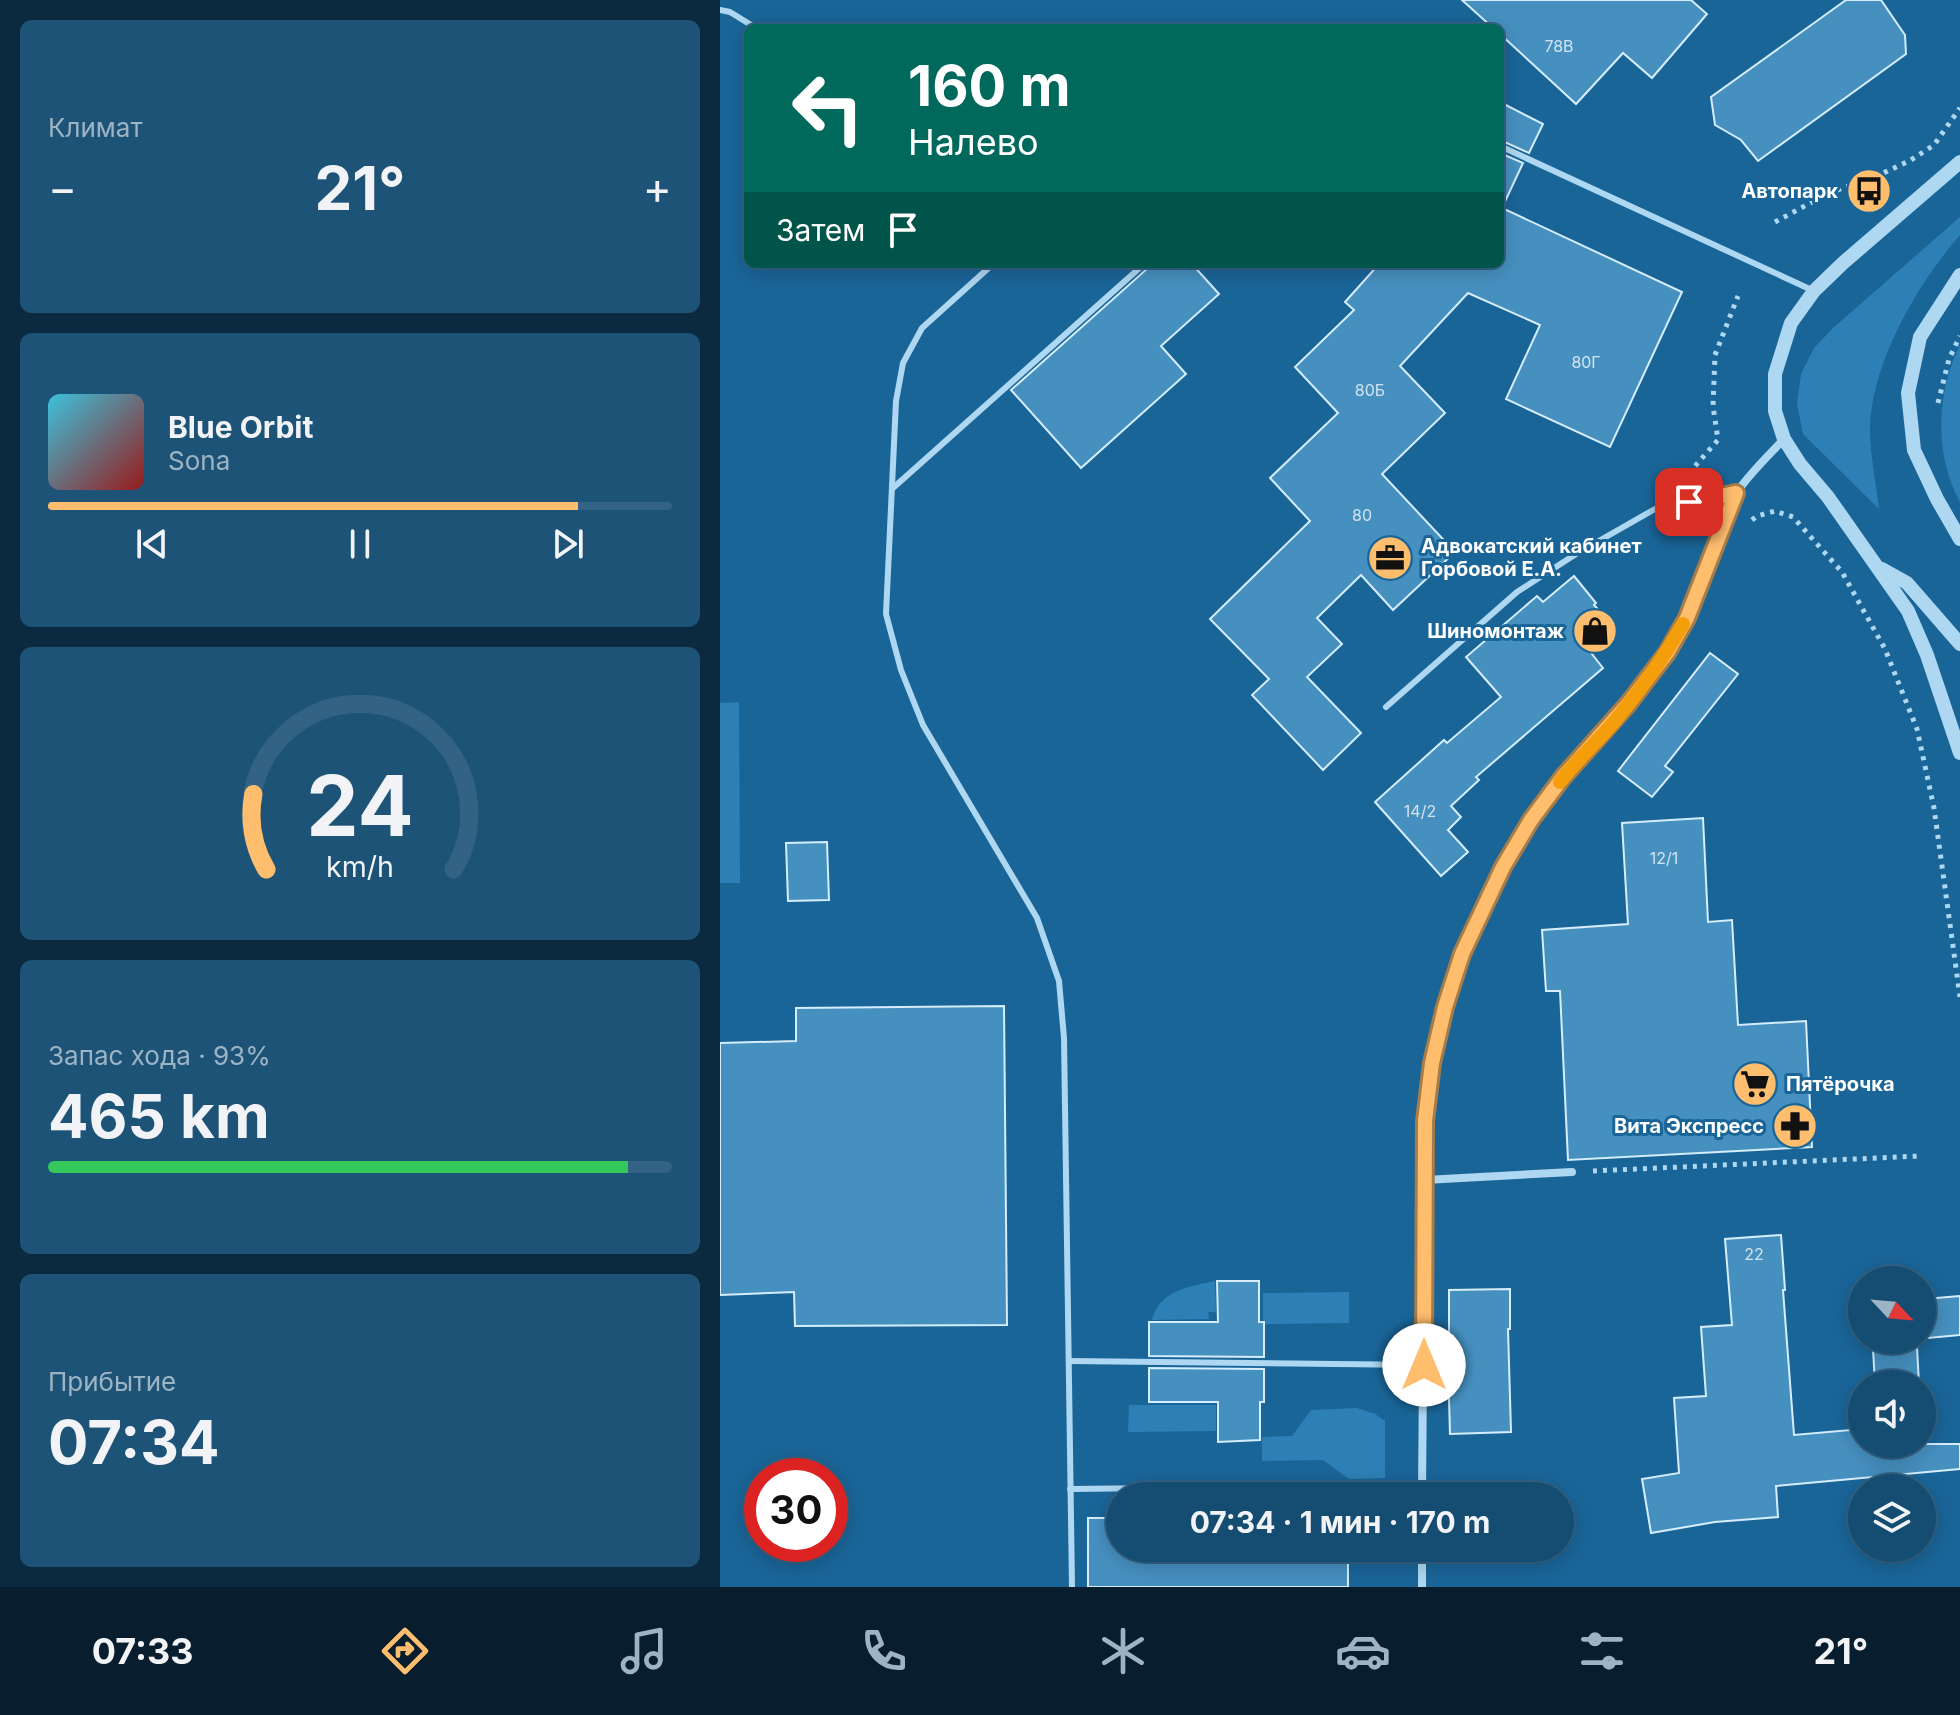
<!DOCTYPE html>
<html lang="ru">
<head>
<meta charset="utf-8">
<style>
  body { margin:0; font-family:Inter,sans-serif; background:#1d5377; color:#f1f3f6; height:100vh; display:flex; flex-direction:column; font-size:30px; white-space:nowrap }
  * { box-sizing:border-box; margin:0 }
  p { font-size:26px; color:#9db4c4 }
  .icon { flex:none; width:44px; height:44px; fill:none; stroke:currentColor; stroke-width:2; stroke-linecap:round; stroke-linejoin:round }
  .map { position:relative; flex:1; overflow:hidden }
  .details { display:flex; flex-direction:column; gap:20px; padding:20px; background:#0b2a3f; width:720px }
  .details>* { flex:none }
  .guide { position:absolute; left:24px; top:24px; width:760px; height:244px; border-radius:12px; box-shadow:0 4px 20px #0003,0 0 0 2px #336384; background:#00695c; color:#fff; overflow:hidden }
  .needle { width:52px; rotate:116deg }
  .fabs { position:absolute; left:1128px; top:1266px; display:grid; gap:16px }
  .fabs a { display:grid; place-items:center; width:88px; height:88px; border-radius:50%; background:#144c72; box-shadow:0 4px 20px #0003,0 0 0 2px #336384; font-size:40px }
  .speed { position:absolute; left:24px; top:1458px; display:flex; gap:16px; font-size:40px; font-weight:700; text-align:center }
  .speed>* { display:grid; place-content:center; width:104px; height:104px; border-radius:50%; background:#144c72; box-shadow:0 4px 20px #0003,0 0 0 2px #336384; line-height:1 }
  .speed .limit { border:12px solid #d22; background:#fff; color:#111 }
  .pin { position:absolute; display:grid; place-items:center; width:68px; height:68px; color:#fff; margin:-34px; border-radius:16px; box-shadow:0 4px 12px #0006 }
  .me { position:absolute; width:88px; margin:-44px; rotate:0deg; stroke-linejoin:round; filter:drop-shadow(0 0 6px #0008) }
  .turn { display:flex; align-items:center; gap:28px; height:168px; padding:0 32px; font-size:36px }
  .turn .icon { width:104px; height:104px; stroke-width:2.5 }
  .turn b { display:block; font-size:56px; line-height:68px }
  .then { display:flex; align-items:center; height:76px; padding:0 32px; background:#0003; gap:16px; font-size:30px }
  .big { font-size:60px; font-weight:700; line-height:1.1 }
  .details .card { flex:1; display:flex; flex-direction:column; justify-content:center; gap:12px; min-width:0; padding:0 28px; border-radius:12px; background:#1d5377 }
  .details .dial { align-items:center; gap:0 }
  .dial svg { height:208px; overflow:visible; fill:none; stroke:#336384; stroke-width:7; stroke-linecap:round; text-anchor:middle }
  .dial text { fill:#f1f3f6; stroke:none }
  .song { display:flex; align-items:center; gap:24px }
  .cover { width:96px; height:96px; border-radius:12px; background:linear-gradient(135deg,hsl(190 70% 55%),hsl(0 70% 35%)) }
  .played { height:8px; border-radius:4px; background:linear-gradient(90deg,#ffbe6e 85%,#336384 85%) }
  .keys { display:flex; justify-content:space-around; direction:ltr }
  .heat { display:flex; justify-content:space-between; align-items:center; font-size:44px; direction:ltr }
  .charge { height:12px; border-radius:6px; background:linear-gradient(90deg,#34c759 93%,#336384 0) }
  .trip { position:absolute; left:386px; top:1482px; width:468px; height:80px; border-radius:40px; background:#144c72; box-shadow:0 4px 20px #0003,0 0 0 2px #336384; font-weight:700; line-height:80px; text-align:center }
  .tabs { display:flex; height:128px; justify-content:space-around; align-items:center; background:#081e2e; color:#9db4c4 }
  .tabs .icon { width:56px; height:56px }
  .tabs .active { color:#ffbe6e }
  .tabs b { font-size:36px; color:#f1f3f6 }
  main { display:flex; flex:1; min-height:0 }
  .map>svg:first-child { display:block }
  .green { fill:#2d80b6 }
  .building { fill:#4690c0; stroke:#d5edfc; stroke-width:2 }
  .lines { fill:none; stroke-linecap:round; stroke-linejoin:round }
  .path { stroke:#aed7f1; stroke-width:5; stroke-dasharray:4 6; stroke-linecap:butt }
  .service { stroke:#aed7f1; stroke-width:6 }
  .minor { stroke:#aed7f1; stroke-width:8 }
  .tertiary { stroke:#aed7f1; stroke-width:14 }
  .route-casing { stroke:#a67c48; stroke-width:20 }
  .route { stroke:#ffbe6e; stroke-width:14 }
  .slow { stroke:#f59e0b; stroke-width:14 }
  .labels { text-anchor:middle; stroke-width:6; stroke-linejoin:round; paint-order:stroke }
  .number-label { font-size:16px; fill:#d1e3ef }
  .poi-label { font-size:20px; font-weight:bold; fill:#fff; stroke:#1a6598; text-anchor:end }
</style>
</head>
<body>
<main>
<section class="details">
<div class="card"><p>Климат</p>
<div class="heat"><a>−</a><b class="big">21°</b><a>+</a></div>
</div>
<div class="card">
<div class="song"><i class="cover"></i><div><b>Blue Orbit</b><p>Sona</p></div></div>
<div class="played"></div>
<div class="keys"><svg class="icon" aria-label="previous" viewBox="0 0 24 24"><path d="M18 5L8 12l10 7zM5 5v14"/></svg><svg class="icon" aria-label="pause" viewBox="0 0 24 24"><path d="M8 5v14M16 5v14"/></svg><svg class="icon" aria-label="next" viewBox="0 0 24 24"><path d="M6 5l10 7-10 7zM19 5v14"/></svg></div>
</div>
<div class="card dial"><svg viewBox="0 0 100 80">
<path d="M14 69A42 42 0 1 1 86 69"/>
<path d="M14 69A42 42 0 0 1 9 40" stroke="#ffbe6e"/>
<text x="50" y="56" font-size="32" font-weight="700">24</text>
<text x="50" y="72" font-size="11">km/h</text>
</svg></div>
<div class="card"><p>Запас хода · 93%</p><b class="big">465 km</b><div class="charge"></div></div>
<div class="card"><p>Прибытие</p><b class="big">07:34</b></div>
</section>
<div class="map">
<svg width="1240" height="1587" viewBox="0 0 1240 1587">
  <rect width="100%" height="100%" fill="#1a6598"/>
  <g class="green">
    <path d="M1240,217V235C1197,284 1148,368 1150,435C1151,459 1156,484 1159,509L1083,434L1077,404L1081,374L1094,348L1113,328Z"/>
    <path d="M1240,345V502C1214,455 1216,393 1240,345Z"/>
    <polygon points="19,702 20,883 0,883 0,703"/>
    <path d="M495,1281L496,1312H488L489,1319L432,1320C440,1290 468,1287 495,1281Z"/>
    <polygon points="629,1292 629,1323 543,1324 543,1293"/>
    <polygon points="409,1405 496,1405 496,1431 408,1432"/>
    <polygon points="637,1408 655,1414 665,1421 665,1478 629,1479 603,1460 542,1461 542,1437 572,1436 591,1410"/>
  </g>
  <g class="building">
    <polygon points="742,0 971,0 987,14 932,78 903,53 856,104 780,34 780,28 773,28"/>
    <polygon points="1126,0 1161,0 1185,35 1186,54 1038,161 1021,140 995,125 991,97"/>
    <polygon points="780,102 823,124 809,153 780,140"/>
    <polygon points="780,153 803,163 782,208 962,292 890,447 786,399 820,325 748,293 680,366 725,413 662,474 735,552 673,610 641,575 597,618 622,644 587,677 641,733 603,770 532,695 549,679 490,619 590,521 550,478 618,413 575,367 634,310 625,302 659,264 780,264"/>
    <polygon points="430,264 472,264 499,294 441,346 466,374 361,468 291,390 428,268"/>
    <polygon points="854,576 876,603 874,605 894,627 872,654 883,668 756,777 759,780 731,806 741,817 728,830 748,852 721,876 655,802 724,740 727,743 781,697 746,657 817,596 823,602"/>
    <polygon points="990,653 1018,674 945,766 953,772 932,797 898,771"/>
    <polygon points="983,818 988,922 1012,920 1018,1025 1086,1021 1092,1147 848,1160 840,991 826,991 822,930 908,924 902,823"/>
    <polygon points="107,842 109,900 68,901 66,843"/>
    <polygon points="284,1006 287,1325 75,1326 74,1292 0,1295 0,1043 76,1041 76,1008"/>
    <polygon points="1061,1235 1065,1290 1063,1290 1074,1435 1142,1429 1142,1444 1240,1444 1240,1469 1056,1486 1058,1517 995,1522 931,1533 922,1479 959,1473 954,1398 986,1396 981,1327 1012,1325 1005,1239"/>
    <polygon points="497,1281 539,1281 539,1322 544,1322 544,1357 429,1356 429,1322 498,1322"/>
    <polygon points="790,1289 790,1329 788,1329 791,1432 730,1434 728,1362 729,1362 729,1290"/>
    <polygon points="1240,1296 1240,1335 1208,1338 1205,1299"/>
    <polygon points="1197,1347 1199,1384 1155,1384 1153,1349"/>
    <polygon points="429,1368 544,1369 544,1402 540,1402 540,1440 498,1442 498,1402 429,1402"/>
    <polygon points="368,1518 400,1518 400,1548 628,1548 628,1587 368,1587"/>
  </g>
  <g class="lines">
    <g class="path">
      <polyline points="1055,222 1109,193 1159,175 1191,160 1214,145 1240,108"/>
      <polyline points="1218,403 1229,359 1240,336"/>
      <polyline points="962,481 998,440 993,406 995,355 1018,296"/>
      <polyline points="1032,520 1037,516 1055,511 1073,517 1122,572 1165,649 1197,729 1214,808 1240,997"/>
      <polyline points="873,1171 1200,1156"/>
    </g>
    <g class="service">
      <polyline points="0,10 10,12 36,28"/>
      <polyline points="780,146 1094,291"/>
      <polyline points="273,264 202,328 183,363 176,401 166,614 181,670 203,725 317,918 339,981 344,1038 352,1587"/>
      <polyline points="173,488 424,264"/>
      <polyline points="666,707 797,592 856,554 935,509 1016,493"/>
      <polyline points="349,1361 704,1365"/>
      <polyline points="350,1489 702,1485"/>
    </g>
    <g class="minor">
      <polyline points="705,1180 852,1172"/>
      <path d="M702,1496L705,1121C707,1102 708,1081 712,1061C733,959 777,856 844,777C879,735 920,697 948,650C967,618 980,585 993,550C1000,532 1006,511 1016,494C1026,477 1050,454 1064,439"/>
      <polyline points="702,1587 702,1548"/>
    </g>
    <g class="tertiary">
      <polyline points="1240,162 1123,263 1094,291 1071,323 1055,374 1055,411 1064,439 1080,464 1108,497 1188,611 1207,655 1240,753"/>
      <polyline points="1240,275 1200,337 1188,393 1194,450 1217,499 1240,539"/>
      <polyline points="1162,569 1187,583 1240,644"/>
    </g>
  </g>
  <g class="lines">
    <g class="route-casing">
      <polyline id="route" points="704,1365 705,1121 712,1063 725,1007 742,954 783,867 811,820 843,777 908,704 947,653 967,618 1016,493 969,502"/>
    </g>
    <use href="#route" class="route"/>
    <path class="slow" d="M840,782C856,761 877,742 894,722C920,691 943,659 963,624"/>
  </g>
  <defs>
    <g id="bus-disc" transform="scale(2.3)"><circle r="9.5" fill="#ffbe6e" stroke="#1a6598"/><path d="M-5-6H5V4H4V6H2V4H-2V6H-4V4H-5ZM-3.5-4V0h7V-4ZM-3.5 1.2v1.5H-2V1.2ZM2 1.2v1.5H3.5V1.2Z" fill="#111"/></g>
    <g id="office-disc" transform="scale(2.3)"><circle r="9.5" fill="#ffbe6e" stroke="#1a6598"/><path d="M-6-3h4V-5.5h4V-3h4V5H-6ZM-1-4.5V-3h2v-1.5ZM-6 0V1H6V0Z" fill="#111"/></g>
    <g id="shop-disc" transform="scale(2.3)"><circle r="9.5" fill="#ffbe6e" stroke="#1a6598"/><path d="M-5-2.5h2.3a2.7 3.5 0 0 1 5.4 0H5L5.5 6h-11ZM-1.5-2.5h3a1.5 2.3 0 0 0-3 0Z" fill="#111"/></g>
    <g id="supermarket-disc" transform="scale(2.3)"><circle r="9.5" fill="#ffbe6e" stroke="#1a6598"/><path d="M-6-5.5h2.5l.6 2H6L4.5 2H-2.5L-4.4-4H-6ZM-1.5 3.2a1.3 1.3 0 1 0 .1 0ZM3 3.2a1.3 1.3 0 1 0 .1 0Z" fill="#111"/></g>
    <g id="pharmacy-disc" transform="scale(2.3)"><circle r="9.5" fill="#ffbe6e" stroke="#1a6598"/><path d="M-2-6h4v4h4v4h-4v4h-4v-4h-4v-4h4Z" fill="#111"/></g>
  </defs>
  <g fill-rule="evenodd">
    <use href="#bus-disc" x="1149" y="191"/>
    <use href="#office-disc" x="670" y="558"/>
    <use href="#shop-disc" x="875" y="631"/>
    <use href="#supermarket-disc" x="1035" y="1084"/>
    <use href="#pharmacy-disc" x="1075" y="1126"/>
  </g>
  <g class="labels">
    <g class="number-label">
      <text x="839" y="52">78В</text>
      <text x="866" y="368">80Г</text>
      <text x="650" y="396">80Б</text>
      <text x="642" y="521">80</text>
      <text x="700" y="817">14/2</text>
      <text x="944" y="864">12/1</text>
      <text x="1034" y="1260">22</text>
    </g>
    <g class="poi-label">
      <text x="1118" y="198">Автопарк</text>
      <text x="701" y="553" text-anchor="start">Адвокатский кабинет<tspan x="701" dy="23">Горбовой Е.А.</tspan></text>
      <text x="844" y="638">Шиномонтаж</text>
      <text x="1066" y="1091" text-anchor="start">Пятёрочка</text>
      <text x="1044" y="1133">Вита Экспресс</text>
    </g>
  </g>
</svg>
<div class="fabs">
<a><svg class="needle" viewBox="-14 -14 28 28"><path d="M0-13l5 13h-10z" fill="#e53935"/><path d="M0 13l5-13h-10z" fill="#9db4c4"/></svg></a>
<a><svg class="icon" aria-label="sound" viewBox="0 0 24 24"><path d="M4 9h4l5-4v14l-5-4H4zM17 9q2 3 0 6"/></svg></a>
<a><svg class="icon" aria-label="layers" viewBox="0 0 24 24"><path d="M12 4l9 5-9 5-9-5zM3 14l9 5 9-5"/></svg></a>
</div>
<div class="speed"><div class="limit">30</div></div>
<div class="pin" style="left:969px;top:502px;background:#d93025"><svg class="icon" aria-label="arrive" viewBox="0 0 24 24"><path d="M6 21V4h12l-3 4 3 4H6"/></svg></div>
<svg class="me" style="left:704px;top:1365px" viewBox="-20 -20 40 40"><circle r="19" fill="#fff"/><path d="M0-13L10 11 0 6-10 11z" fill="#ffbe6e"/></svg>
<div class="trip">07:34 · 1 мин · 170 m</div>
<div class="guide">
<div class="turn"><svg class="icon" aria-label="left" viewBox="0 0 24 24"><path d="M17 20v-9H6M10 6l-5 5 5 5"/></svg><div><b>160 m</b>Налево</div></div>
<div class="then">Затем<svg class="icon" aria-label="arrive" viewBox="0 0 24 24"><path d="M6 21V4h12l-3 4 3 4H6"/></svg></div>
</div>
</div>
</main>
<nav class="tabs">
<b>07:33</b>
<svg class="icon active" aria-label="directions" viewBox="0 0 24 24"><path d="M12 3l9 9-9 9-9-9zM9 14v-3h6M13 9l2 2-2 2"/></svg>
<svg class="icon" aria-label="music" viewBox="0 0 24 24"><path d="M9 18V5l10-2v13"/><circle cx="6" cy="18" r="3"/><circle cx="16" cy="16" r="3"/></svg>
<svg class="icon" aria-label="phone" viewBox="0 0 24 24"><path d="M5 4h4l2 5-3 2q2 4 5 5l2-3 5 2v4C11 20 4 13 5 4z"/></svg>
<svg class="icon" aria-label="climate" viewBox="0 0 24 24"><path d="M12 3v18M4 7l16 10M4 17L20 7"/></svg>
<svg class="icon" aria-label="car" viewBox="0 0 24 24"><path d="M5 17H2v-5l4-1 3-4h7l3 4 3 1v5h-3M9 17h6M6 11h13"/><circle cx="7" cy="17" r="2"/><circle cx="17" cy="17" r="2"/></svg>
<svg class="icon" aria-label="filters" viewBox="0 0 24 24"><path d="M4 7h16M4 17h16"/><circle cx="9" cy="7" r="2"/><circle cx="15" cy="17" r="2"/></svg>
<b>21°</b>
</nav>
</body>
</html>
